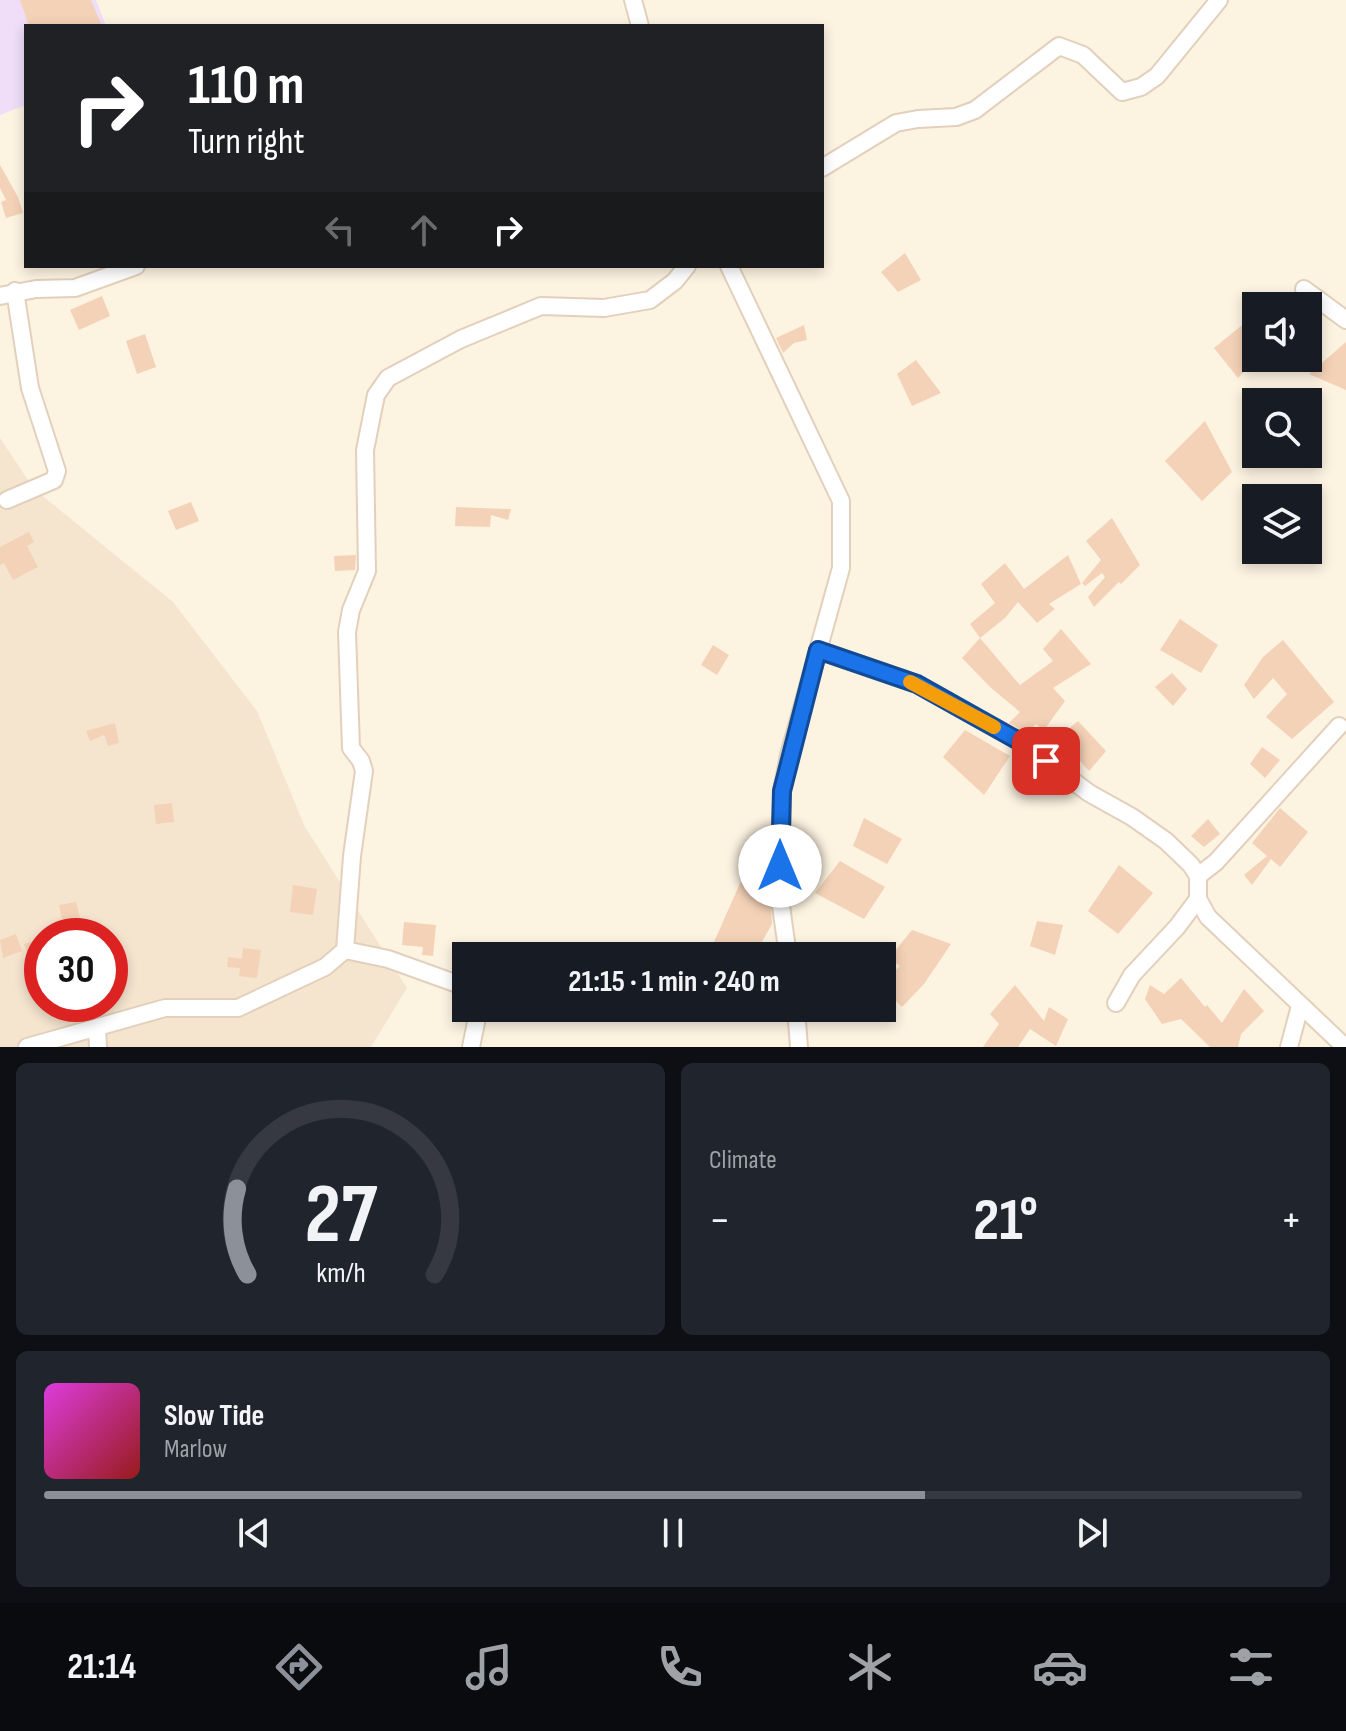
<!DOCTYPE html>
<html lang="en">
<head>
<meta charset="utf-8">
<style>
  body { margin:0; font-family:"Sofia Sans Condensed",sans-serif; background:#20242c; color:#f1f3f6; height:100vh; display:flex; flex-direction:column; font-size:30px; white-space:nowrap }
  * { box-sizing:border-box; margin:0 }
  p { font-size:26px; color:#9ea1a6 }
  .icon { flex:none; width:44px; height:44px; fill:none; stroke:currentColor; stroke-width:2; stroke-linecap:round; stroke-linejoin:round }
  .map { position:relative; height:1047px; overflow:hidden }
  .sheet { display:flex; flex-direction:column; gap:16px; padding:16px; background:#0d0f14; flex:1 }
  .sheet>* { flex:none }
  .top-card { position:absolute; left:24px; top:24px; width:800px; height:244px; border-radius:0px; box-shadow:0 4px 12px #0003; background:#202124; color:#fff; overflow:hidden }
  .fabs { position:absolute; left:1242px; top:292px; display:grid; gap:16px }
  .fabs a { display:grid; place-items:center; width:80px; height:80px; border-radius:0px; background:#171b24; box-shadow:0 4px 12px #0003; font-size:40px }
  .speed { position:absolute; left:24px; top:918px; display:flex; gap:16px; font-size:40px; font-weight:700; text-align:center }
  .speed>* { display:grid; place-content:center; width:104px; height:104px; border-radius:50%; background:#171b24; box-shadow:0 4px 12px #0003; line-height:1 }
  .speed .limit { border:12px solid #d22; background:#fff; color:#111 }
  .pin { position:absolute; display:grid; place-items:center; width:68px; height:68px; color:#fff; margin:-34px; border-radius:16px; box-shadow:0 4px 12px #0006 }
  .me { position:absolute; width:88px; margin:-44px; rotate:0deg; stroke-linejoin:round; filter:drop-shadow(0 0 6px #0008) }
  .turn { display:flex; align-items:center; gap:28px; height:168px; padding:0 32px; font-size:36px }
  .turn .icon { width:104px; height:104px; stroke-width:2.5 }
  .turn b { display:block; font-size:56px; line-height:68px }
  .lanes { display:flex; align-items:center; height:76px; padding:0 32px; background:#0003; justify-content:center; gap:40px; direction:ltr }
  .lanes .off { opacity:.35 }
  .big { font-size:60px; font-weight:700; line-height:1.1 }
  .sheet .widget { flex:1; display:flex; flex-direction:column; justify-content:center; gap:12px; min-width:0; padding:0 28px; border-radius:12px; background:#20242c }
  .sheet .dial { align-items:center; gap:0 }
  .dial svg { height:208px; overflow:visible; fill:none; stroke:#363941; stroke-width:7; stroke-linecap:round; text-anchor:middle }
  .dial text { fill:#f1f3f6; stroke:none }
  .song { display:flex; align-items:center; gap:24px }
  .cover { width:96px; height:96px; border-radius:12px; background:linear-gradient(135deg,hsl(300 70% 55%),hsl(0 70% 35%)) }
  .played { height:8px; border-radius:4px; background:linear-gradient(90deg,#8c9099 70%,#363941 70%) }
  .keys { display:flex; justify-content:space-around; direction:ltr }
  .heat { display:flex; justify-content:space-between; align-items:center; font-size:44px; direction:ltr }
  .sheet .tiles { flex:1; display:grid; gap:16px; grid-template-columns:1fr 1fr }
  .widget:last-child { grid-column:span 2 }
  .trip { position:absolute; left:452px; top:942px; width:444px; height:80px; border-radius:0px; background:#171b24; box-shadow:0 4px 12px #0003; font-weight:700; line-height:80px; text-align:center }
  .dock { display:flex; height:128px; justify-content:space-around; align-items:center; background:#090b0e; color:#9ea1a6 }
  .dock .icon { width:56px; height:56px }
  .dock .selected { color:#8c9099 }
  .dock b { font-size:36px; color:#f1f3f6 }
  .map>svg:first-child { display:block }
  .residential { fill:#f5e5cf; fill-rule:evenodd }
  .education { fill:#f0def9 }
  .building { fill:#f4d2b7 }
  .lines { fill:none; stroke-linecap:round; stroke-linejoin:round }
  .minor-casing { stroke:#e2d0bc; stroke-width:20 }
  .minor { stroke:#fff; stroke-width:16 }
  .route-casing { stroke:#114b97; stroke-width:20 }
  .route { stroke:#1a73e8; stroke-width:14 }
  .slow { stroke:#f59e0b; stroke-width:14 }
</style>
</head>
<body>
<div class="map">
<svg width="1346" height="1047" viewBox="0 0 1346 1047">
  <rect width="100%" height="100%" fill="#fdf3e1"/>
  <path class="residential" d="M0,438L34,489L173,602L257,711L305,827L407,988L371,1047H0ZM42,936H110V1004H42Z"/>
  <polygon class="education" points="0,0 96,0 106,26 26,26 26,105 0,115"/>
  <g class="building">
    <polygon points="20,0 91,0 102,26 29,26"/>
    <polygon points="0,165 18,197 23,213 6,218 1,202 6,200 0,188"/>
    <polygon points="905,253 921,280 898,292 881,272"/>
    <polygon points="102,296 110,316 79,330 70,310"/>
    <polygon points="1247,321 1256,339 1256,359 1238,378 1214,348"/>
    <polygon points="804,325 807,340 794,343 783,353 776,338"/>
    <polygon points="145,334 156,367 137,374 126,341"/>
    <polygon points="1346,342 1346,390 1309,374"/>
    <polygon points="916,360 941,393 912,406 897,374"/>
    <polygon points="1205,421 1232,472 1202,501 1165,461"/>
    <polygon points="191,502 199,521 176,530 168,511"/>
    <polygon points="456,507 480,508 511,509 508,520 491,515 490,527 455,526"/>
    <polygon points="1112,518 1140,565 1121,584 1119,582 1094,607 1088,597 1105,577 1102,573 1085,586 1082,583 1101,560 1086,541"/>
    <polygon points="29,532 34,542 27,546 38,567 13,580 4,563 0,565 0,547"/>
    <polygon points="356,555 355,570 335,571 334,556"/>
    <polygon points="1068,555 1081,584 1049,604 1055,609 1037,623 1018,602 1005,618 980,638 970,624 995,603 981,584 1005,563 1024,589"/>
    <polygon points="1180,619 1218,645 1201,673 1160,650"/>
    <polygon points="1061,629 1091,664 1053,688 1065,701 1044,730 1036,724 1026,733 1009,723 1020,712 990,687 962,658 980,638 1020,685 1053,661 1043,649"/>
    <polygon points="1283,640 1334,702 1292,739 1266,717 1287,694 1273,678 1254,699 1244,685 1263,657"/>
    <polygon points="713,645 729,655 717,675 701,665"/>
    <polygon points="1172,673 1187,689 1173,706 1155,687"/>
    <polygon points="1078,721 1106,751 1089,771 1059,737"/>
    <polygon points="115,723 119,743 108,746 104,735 90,741 86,731"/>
    <polygon points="965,730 1010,756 984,795 943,757"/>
    <polygon points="1262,747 1280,760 1265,778 1250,764"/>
    <polygon points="172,803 174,822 156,824 154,805"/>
    <polygon points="1280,808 1308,832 1280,867 1271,859 1252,885 1244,875 1267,856 1252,843"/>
    <polygon points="864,818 902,839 887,864 853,846"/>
    <polygon points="1208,819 1220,834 1204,847 1191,836"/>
    <polygon points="840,861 885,887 864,919 815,893"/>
    <polygon points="1119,865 1153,893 1118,934 1088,911"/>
    <polygon points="741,881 770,885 772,924 754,956 720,956 710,951"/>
    <polygon points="293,885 317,889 313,915 290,912"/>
    <polygon points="76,902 85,936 60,936 57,921 62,920 59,905"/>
    <polygon points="1037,921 1063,925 1055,955 1030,946"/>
    <polygon points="404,922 436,925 433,956 422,955 423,947 402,945"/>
    <polygon points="912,930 951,944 924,984 902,1007 882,987 882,983 900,966 889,958"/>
    <polygon points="16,934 22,951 3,958 0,940"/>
    <polygon points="42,939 42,988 41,988 24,944"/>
    <polygon points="243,948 261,950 257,978 239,976 240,968 227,967 228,957 242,959"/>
    <polygon points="1181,978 1205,1007 1207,1005 1222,1023 1244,989 1264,1011 1241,1034 1238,1047 1210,1047 1181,1019 1162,1024 1145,999 1150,985 1164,994"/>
    <polygon points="1015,985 1044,1021 1049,1007 1068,1019 1056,1046 1030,1029 1018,1047 983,1047 999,1024 990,1014"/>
  </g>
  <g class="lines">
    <g class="minor-casing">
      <g id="minor">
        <polyline points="633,0 640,26"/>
        <polyline points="822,168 896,123 918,119 956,117 975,110 1059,46 1083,55 1122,92 1141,87 1157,76 1219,0"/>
        <polyline points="729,266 841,501 841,568 789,755 782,791 781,906 788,956"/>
        <polyline points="1304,289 1346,320"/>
        <polyline points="0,296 36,289 75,288 136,266"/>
        <polyline points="7,500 54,480 57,471 30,388 15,291"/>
        <polyline points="818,650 917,684 1024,744 1089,793 1132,817 1166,841 1191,865 1198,876 1198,899 1208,917 1345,1047"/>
        <polyline points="1198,876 1216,862 1339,726"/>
        <polyline points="345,950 388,959 466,987"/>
        <polyline points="1116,1003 1132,975 1177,927 1198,899"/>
        <polyline points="796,1008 799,1047"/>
        <polyline points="97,1029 98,1047"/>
        <polyline points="27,1047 165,1008 238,1008 325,967 345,950 352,856 364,771 361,761 351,748 347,632 351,610 367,571 365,450 376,395 388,378 461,339 541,306 604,308 650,300 675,281 687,266"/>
        <polyline points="471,1047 479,1008"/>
        <polyline points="1289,1047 1300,1006"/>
      </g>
    </g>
    <use href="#minor" class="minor"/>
  </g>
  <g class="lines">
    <g class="route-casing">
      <polyline id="route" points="780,866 782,791 818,650 917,684 1024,744 1046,761"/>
    </g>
    <use href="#route" class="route"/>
    <polyline class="slow" points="910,682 994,727"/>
  </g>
</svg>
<div class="fabs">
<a><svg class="icon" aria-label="sound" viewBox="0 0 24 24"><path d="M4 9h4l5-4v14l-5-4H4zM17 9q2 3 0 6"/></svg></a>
<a><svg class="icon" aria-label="search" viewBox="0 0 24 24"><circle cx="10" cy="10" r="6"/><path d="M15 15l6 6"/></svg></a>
<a><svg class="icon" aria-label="layers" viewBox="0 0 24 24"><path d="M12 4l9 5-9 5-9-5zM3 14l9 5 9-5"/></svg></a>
</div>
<div class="speed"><div class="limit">30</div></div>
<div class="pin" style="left:1046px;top:761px;background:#d93025"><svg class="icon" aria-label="arrive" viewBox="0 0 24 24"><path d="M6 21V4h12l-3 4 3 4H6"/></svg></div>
<svg class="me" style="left:780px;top:866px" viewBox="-20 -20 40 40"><circle r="19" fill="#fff"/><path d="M0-13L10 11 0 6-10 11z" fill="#1a73e8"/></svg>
<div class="trip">21:15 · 1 min · 240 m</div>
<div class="top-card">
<div class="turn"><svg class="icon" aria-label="right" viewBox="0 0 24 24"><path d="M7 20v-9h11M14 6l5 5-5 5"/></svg><div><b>110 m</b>Turn right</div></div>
<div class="lanes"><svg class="icon off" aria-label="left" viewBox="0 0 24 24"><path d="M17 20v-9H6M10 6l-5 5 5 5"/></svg><svg class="icon off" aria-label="ahead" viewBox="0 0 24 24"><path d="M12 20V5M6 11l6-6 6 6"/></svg><svg class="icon" aria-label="right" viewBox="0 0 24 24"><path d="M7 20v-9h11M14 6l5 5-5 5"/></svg></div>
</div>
</div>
<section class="sheet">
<div class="tiles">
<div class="widget dial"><svg viewBox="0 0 100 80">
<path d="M14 69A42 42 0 1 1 86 69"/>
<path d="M14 69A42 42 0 0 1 10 36" stroke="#8c9099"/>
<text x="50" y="56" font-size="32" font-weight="700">27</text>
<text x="50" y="72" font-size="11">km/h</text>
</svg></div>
<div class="widget"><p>Climate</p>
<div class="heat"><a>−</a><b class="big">21°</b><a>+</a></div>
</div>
<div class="widget">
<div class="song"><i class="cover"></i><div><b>Slow Tide</b><p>Marlow</p></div></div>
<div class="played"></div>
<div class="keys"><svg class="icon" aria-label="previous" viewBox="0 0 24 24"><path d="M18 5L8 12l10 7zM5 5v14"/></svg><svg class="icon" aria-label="pause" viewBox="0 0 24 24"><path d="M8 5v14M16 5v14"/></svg><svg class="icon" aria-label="next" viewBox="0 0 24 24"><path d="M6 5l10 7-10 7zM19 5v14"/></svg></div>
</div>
</div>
</section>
<nav class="dock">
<b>21:14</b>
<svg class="icon selected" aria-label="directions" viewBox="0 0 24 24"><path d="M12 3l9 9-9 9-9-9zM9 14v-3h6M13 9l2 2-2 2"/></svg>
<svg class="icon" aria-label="music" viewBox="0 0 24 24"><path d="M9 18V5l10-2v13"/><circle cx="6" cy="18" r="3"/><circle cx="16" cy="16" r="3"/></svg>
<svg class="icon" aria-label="phone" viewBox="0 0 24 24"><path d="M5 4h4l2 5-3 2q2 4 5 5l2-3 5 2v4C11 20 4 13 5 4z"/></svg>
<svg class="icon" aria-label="climate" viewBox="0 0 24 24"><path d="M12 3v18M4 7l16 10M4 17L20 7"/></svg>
<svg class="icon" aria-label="car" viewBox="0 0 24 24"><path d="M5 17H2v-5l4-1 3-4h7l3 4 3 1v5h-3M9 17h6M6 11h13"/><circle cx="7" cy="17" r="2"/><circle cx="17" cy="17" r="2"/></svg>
<svg class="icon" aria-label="filters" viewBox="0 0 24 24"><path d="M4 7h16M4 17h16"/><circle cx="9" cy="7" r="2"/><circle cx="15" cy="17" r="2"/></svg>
</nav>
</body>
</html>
